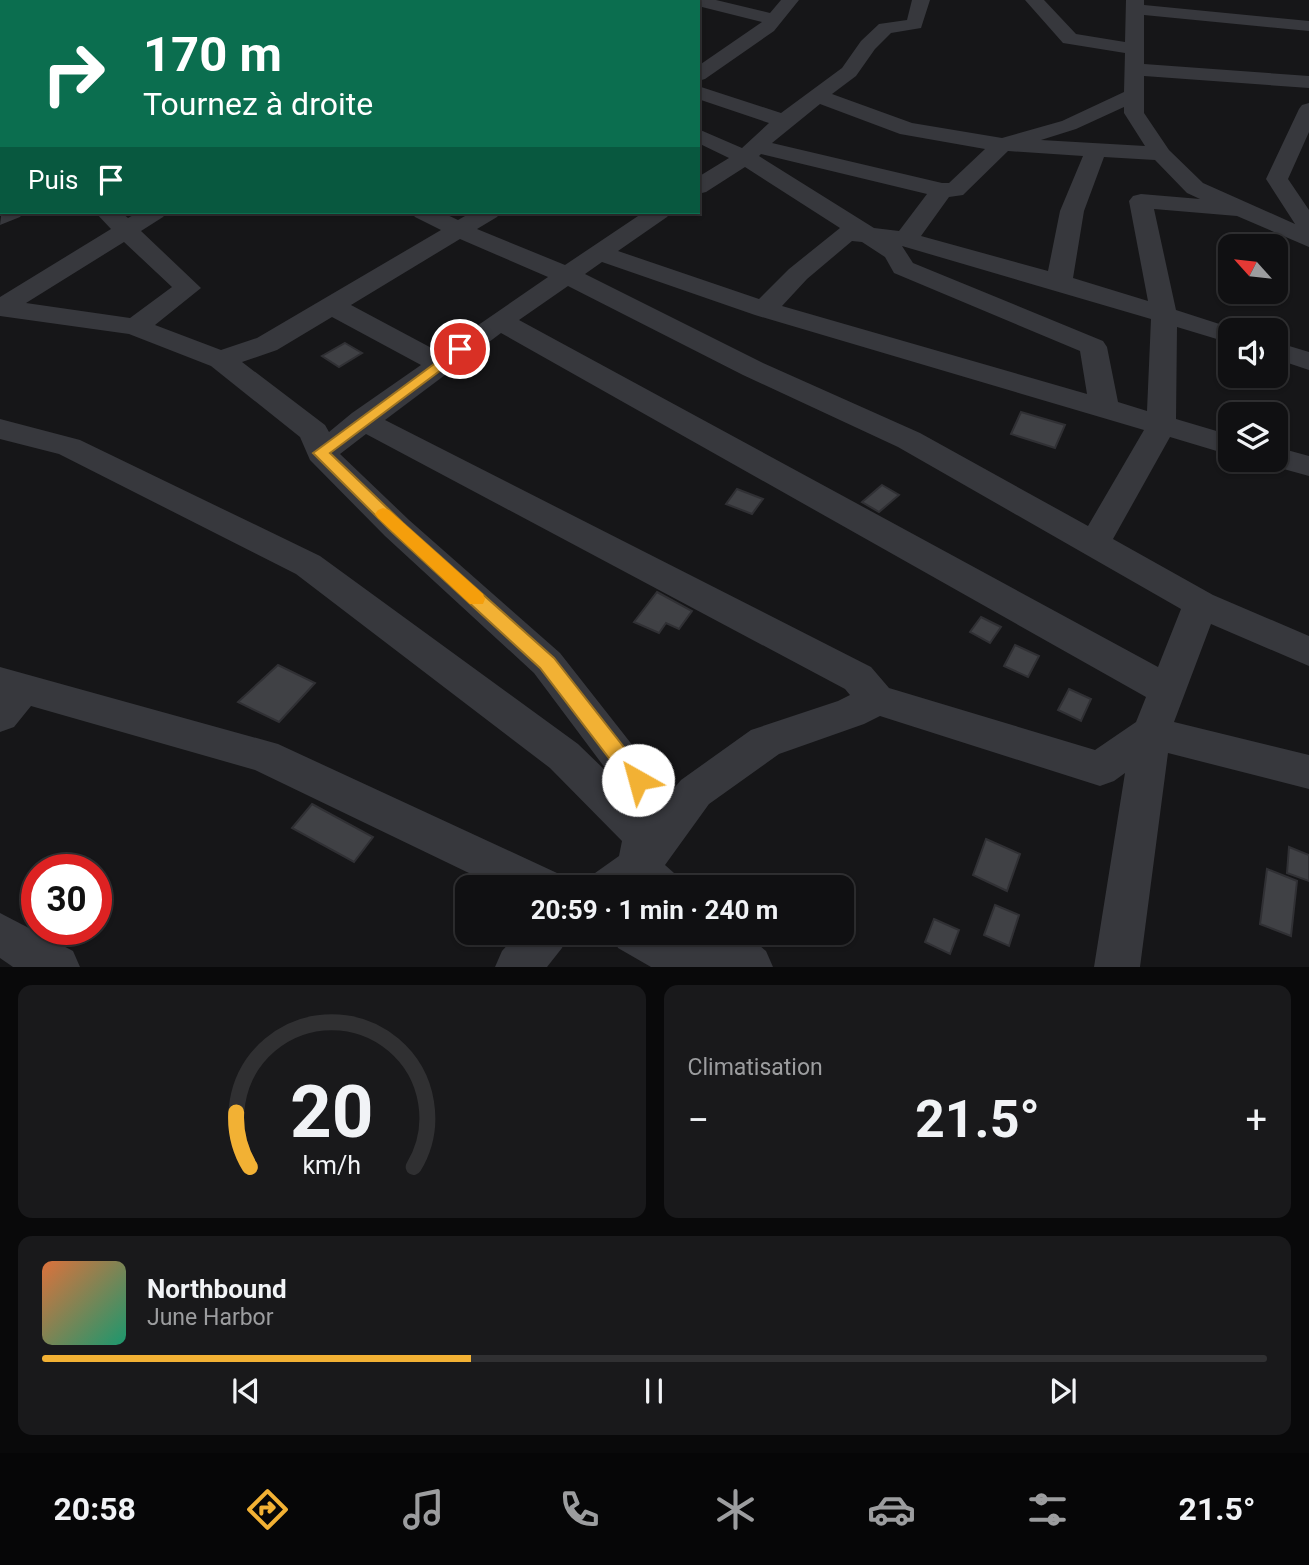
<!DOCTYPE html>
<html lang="fr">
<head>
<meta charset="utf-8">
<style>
  body { margin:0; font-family:Roboto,sans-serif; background:#19191b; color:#f1f3f6; height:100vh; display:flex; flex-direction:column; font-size:26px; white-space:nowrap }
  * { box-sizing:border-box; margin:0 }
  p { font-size:23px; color:#9c9d9f }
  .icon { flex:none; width:38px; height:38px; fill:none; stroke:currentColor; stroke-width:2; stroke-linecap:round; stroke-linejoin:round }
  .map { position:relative; height:967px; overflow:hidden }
  .sheet { display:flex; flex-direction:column; gap:18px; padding:18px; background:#09090a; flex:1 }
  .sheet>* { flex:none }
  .banner { position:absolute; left:0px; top:0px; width:700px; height:214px; box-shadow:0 2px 5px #0004,0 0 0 2px #303032; background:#0b6e4f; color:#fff; overflow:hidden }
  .needle { width:46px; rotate:297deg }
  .fabs { position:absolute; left:1218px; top:234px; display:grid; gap:14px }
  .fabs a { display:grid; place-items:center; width:70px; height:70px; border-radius:14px; background:#101012; box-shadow:0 2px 5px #0004,0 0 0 2px #303032; font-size:35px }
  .speed { position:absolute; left:21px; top:854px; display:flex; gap:14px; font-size:35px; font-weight:700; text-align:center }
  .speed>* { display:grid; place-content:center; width:91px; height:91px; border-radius:50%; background:#101012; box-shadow:0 2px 5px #0004,0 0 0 2px #303032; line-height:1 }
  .speed .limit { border:10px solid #d22; background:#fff; color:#111 }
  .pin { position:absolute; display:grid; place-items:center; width:60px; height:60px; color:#fff; margin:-30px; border:4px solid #fff; border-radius:50%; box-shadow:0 2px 7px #0007 }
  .me { position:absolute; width:77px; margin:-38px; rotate:322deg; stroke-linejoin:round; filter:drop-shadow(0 0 5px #0008) }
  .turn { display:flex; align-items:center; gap:24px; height:147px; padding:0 28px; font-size:32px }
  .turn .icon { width:91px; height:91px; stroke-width:2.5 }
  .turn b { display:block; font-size:49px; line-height:60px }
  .then { display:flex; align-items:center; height:66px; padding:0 28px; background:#0003; gap:14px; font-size:26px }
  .big { font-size:52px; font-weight:700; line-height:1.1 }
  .sheet .tile { flex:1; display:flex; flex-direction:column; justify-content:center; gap:10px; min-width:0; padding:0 24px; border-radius:14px; background:#19191b }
  .sheet .dial { align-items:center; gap:0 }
  .dial svg { height:182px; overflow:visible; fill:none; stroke:#303032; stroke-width:7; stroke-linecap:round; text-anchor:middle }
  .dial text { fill:#f1f3f6; stroke:none }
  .song { display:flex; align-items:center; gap:21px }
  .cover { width:84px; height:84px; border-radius:10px; background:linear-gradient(135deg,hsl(20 70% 55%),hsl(160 70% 35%)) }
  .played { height:7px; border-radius:4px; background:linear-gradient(90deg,#f2b134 35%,#303032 35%) }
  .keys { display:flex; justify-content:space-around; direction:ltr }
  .heat { display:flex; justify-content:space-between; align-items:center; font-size:38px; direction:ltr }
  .sheet .tiles { flex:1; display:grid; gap:18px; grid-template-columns:1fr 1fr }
  .tile:last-child { grid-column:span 2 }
  .trip { position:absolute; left:455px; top:875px; width:399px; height:70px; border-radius:14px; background:#101012; box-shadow:0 2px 5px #0004,0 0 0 2px #303032; font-weight:700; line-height:70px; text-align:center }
  .tabs { display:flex; height:112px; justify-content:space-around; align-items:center; background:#060607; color:#9c9d9f }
  .tabs .icon { width:49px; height:49px }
  .tabs .selected { color:#f2b134 }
  .tabs b { font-size:32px; color:#f1f3f6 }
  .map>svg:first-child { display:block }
  .building { fill:#404145; stroke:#303034; stroke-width:2 }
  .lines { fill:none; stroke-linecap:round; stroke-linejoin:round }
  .minor { fill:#37383d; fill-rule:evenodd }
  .route { fill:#f2b134; stroke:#9d7322; stroke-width:2 }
  .slow { fill:#f59e0b }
</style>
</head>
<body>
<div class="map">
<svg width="1309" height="967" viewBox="0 0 1309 967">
  <rect width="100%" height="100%" fill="#161618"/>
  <g class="building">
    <polygon points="345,343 362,353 339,367 322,356"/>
    <polygon points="1021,412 1065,425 1055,448 1011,434"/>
    <polygon points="882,485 899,495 879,512 862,502"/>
    <polygon points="737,489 763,499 752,514 726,504"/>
    <polygon points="657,592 692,611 679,629 666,623 659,633 634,622"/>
    <polygon points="981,617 1001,627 990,643 970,632"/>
    <polygon points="1015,645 1039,656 1028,677 1004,666"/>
    <polygon points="278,665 315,683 279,722 238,702"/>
    <polygon points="1069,689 1091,699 1081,721 1058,710"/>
    <polygon points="312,804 373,837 354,862 292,828"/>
    <polygon points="986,839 1020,854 1007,891 973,875"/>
    <polygon points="1289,847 1309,855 1309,881 1287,873"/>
    <polygon points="1267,869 1297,881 1291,936 1260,924"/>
    <polygon points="995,905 1019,915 1009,946 984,935"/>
    <polygon points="934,919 959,930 950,954 925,942"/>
  </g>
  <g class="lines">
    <g class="minor">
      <polygon points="78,0 97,0 76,2"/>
      <polygon points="246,0 266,0 244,2"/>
      <polygon points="297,0 318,0 320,2 298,2"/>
      <polygon points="396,0 418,0 420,2 397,2"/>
      <polygon points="521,0 540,0 542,2 522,2"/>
      <polygon points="578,0 599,0 576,2"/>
      <polygon points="686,0 716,0 770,13 781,0 799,0 774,31 705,79 698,81 698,66 762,22 698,6 698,2"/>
      <path d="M912,0H930L921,28L891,33L875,49L856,76L832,94L912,123L1002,138L1062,121L1124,92L1125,53L1063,43L1025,0H1044L1076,34L1125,42L1126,0H1144V5L1309,21V31L1144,15V64L1309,76V88L1144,76V113L1169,150L1203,183L1295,224L1266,179L1299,109L1302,105L1309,103V132L1288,179L1309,210V247L1237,216L1154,209L1176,310L1241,331H1230V343L1177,327L1176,419L1230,435V455L1170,437L1113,539L1213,595L1309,636V666L1211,624L1174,722L1309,755V789L1168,753L1140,967H1094L1125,773L1114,781L1100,786L880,716L864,724L779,754L709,804L665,865L674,873L680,887H589L595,873L619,856L622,841L550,768L296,574L59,454L0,439V419L80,440L320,556L578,744L611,776L534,673L385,536L310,460L300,437L211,366L129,334L0,316V297L111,229L95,212H121L128,218L139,212H167L163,217L141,231L201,288L155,325L221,350L257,338L441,230L415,217L411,212H441L458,220L472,212H501L497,217L477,229L565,265L644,212H671L667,217L618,251L759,299L789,269L840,228L745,167L706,192L698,194V177L729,158L698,143V129L742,148L769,123L698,99V86L781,113L842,68L861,41L879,24L907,20ZM820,104L900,134L985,149L949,183H942L772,143ZM1124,107V113L1145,146L1041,140L1076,129ZM1008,151L1083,156L1060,211L1048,271L921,236L949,197L963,195ZM761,154L927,194L899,231L874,228L759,156ZM1104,157L1155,160L1187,193L1200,199L1141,194L1133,196L1129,201L1148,301L1073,278L1084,211ZM460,239L548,277L439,352L351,305ZM852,241L862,242L885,257L894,273L1080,351L1087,394L782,306L807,279ZM124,242L172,287L130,318L26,303ZM902,246L1151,319L1147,411L1118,402L1107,347L1103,341L913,263ZM602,262L755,315L1144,430L1088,526L920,433L763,363L585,274ZM568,286L743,375L898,447L1181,609L1158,667L519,320ZM332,317L421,365L352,413L329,432L325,425L242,362L277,350ZM501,333L1146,697L1136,722L1095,750L889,688L871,667L385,420ZM366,434L845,689L850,695L838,701L751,730L681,780L670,793L560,653L409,520L340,454Z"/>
      <polygon points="2,37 2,49 0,50 0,38"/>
      <rect x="0" y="69" width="2" height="12"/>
      <rect x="0" y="101" width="2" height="14"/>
      <polygon points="2,208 2,212 24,212 20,217 0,225"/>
      <polygon points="1276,342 1309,352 1309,370 1276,359"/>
      <polygon points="1276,447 1309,456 1309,476 1265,464 1263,460 1276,460"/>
      <polygon points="0,667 278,744 557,873 564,887 498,887 255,770 31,706 14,727 0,732"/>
      <polygon points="0,913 73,951 80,967 13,967 0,958"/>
      <polygon points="518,933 568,933 562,948 547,967 495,967 502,951"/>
      <polygon points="612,933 678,933 692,940 689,933 744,933 766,951 773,967 651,967 618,948"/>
    </g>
  </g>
  <polygon class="route" points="460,345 467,349 465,352 330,453 403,523 554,658 645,774 648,780 645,787 638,789 631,787 540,668 392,532 313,453"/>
  <polygon class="slow" points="383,508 389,510 483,594 485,599 483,604 470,604 378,518 375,514 378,510"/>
</svg>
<div class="fabs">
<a><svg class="needle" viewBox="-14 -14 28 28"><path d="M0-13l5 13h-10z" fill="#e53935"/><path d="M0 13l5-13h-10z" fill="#9c9d9f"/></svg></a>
<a><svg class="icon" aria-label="sound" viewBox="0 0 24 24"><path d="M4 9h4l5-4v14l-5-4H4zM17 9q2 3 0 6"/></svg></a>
<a><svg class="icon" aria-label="layers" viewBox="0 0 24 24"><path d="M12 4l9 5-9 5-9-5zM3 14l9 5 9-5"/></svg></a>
</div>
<div class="speed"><div class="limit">30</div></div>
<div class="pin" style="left:460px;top:349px;background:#d93025"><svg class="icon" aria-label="arrive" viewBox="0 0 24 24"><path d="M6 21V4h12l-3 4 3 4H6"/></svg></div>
<svg class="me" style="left:638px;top:780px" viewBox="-20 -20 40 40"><circle r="19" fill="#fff"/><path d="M0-13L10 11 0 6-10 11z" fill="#f2b134"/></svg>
<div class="trip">20:59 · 1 min · 240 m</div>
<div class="banner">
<div class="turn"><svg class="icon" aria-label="right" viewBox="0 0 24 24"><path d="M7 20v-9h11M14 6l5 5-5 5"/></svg><div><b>170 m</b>Tournez à droite</div></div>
<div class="then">Puis<svg class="icon" aria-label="arrive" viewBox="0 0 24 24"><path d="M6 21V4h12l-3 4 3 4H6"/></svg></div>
</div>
</div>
<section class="sheet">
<div class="tiles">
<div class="tile dial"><svg viewBox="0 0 100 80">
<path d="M14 69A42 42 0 1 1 86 69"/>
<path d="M14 69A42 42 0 0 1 8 45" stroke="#f2b134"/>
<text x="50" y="56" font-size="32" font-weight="700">20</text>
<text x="50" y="72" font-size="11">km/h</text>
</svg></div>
<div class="tile"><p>Climatisation</p>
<div class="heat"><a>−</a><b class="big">21.5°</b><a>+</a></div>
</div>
<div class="tile">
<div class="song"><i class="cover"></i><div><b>Northbound</b><p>June Harbor</p></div></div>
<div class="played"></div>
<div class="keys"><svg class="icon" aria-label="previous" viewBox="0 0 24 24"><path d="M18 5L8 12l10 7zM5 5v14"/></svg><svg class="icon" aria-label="pause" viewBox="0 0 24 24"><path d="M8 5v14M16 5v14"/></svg><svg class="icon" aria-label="next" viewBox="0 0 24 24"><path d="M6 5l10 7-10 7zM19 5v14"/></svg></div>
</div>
</div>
</section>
<nav class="tabs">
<b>20:58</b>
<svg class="icon selected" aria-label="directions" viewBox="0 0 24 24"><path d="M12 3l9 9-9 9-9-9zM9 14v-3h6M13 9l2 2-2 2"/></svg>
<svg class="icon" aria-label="music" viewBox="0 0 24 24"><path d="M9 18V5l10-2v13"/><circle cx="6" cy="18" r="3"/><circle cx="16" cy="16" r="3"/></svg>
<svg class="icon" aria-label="phone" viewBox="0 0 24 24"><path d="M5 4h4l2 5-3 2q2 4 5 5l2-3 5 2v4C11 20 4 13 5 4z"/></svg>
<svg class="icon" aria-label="climate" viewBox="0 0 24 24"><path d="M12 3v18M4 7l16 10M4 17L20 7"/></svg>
<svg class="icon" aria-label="car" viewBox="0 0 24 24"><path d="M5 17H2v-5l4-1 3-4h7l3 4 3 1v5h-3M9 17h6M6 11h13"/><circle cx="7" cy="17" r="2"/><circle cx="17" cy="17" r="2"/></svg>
<svg class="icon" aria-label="filters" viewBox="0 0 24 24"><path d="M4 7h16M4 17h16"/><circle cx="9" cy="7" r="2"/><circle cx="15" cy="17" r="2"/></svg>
<b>21.5°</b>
</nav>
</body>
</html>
